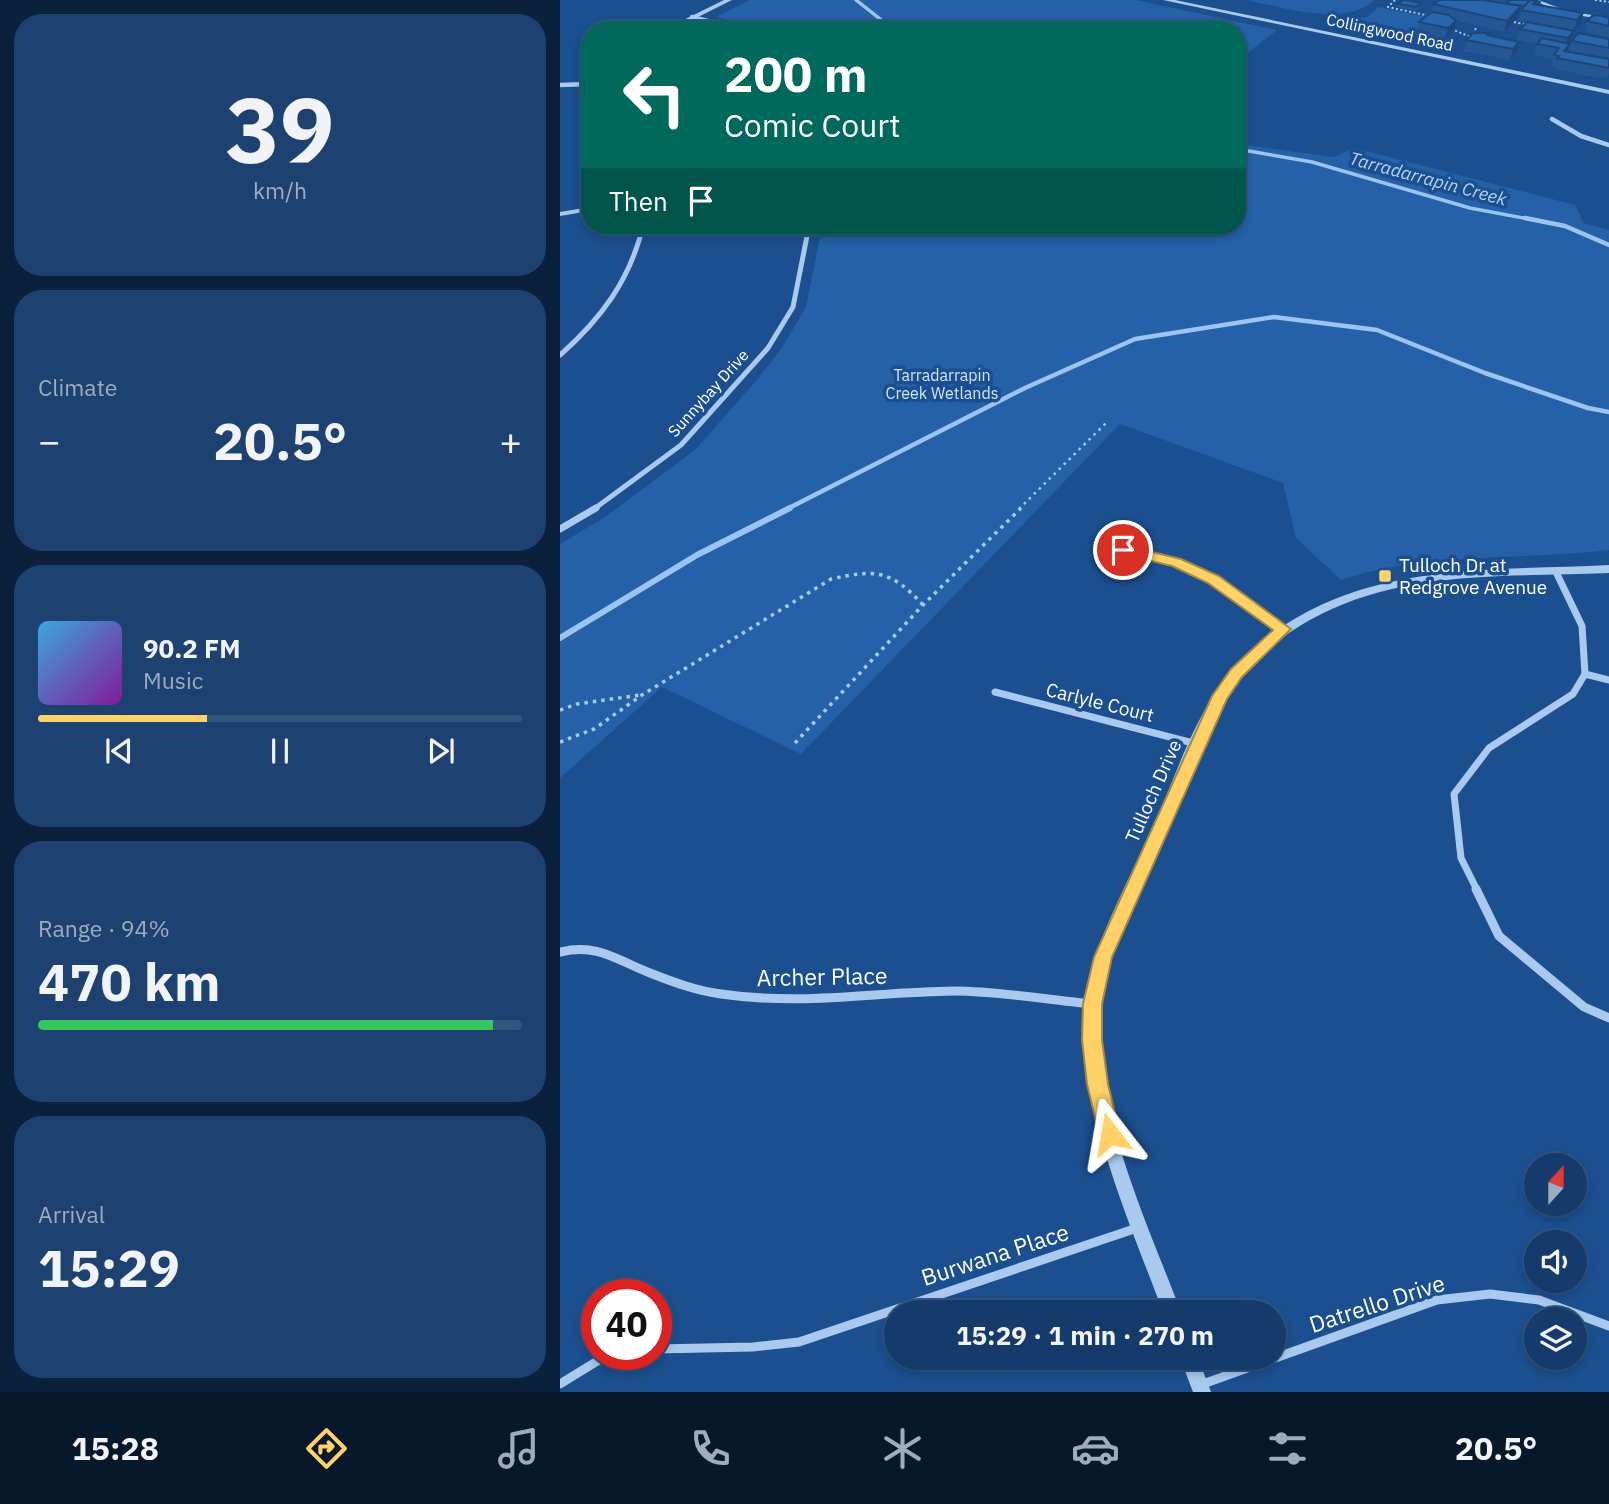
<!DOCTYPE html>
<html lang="en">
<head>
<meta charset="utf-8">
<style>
  body { margin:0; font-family:"IBM Plex Sans",sans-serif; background:#1d4271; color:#f1f3f6; height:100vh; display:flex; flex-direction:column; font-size:26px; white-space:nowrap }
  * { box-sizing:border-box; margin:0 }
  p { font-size:23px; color:#9dadc1 }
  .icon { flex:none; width:38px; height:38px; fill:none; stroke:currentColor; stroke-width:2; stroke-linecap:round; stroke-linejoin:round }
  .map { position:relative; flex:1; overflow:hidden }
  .panel { display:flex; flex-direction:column; gap:14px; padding:14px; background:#0b203b; width:560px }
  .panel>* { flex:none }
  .top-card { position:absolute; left:21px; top:21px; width:665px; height:214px; border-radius:28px; box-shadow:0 4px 10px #0003,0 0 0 2px #33557e; background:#00695c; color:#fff; overflow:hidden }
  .needle { width:46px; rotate:21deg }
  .fabs { position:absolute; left:964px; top:1153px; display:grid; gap:14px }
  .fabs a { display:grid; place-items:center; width:63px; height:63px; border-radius:50%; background:#143b6b; box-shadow:0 4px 10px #0003,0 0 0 2px #33557e; font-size:35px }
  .speed { position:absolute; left:21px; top:1279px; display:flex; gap:14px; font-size:35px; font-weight:700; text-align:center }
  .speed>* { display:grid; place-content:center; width:91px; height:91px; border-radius:50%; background:#143b6b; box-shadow:0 4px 10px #0003,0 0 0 2px #33557e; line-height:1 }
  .speed .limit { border:10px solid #d22; background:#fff; color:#111 }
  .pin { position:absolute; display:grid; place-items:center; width:60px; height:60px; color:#fff; margin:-30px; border:4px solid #fff; border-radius:50%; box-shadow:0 2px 7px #0007 }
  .me { position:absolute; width:77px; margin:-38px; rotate:346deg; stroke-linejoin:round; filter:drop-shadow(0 0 5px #0008) }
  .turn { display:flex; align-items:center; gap:24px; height:147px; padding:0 28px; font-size:32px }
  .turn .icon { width:91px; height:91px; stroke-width:2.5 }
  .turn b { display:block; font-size:49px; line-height:60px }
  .then { display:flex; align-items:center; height:66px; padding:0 28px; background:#0003; gap:14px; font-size:26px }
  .big { font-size:52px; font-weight:800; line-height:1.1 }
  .panel .widget { flex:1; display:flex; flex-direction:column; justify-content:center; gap:10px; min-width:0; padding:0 24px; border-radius:28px; background:#1d4271 }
  .panel .dial { align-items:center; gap:0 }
  .dial b { font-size:91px; line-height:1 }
  .song { display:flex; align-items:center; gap:21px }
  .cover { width:84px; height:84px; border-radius:10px; background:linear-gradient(135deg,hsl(200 70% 55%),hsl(290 70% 35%)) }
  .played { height:7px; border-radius:4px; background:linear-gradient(90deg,#ffd166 35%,#33557e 35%) }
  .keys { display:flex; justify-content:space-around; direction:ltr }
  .heat { display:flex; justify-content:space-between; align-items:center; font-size:38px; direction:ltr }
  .charge { height:10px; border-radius:5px; background:linear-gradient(90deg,#34c759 94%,#33557e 0) }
  .trip { position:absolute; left:324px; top:1300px; width:402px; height:70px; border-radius:35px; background:#143b6b; box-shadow:0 4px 10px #0003,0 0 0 2px #33557e; font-weight:800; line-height:70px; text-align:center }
  .tab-bar { display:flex; height:112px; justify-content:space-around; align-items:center; background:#08182b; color:#9dadc1 }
  .tab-bar .icon { width:49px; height:49px }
  .tab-bar .on { color:#ffd166 }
  .tab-bar b { font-size:32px; color:#f1f3f6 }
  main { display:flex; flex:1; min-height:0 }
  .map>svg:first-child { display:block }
  .green { fill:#2461a8 }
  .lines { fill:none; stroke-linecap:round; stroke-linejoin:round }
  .stream-far2 { stroke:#9cc4f0; stroke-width:3.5 }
  .stream-far1 { stroke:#9cc4f0; stroke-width:4.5 }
  .stream { stroke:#9cc4f0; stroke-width:6 }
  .path-far2 { stroke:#a9c9ee; stroke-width:2; stroke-dasharray:2 2.5; stroke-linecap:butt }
  .path-far1 { stroke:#a9c9ee; stroke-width:2.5; stroke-dasharray:2.5 4.5; stroke-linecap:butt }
  .path { stroke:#a9c9ee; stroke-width:3.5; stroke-dasharray:3.5 5; stroke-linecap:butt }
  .service { stroke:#a9c9ee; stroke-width:2.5 }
  .minor-far3 { stroke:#a9c9ee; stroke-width:4.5 }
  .minor-far2 { stroke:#a9c9ee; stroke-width:5 }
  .minor-far1 { stroke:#a9c9ee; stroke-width:7 }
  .minor { stroke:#a9c9ee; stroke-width:9 }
  .tertiary { fill:#a9c9ee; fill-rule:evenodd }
  .wall { fill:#245895 }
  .shaded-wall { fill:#1d4779 }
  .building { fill:#2a66ad; stroke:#1d4779; stroke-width:2 }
  .route { fill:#ffd166; stroke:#a68842; stroke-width:2 }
  .poi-dot { fill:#ffd166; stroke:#1b4f8f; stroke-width:2.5 }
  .labels { text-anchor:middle; stroke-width:7; stroke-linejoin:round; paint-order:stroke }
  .far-street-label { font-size:16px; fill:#fff; stroke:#1b4f8f }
  .far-park-label { font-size:16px; fill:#cfe3fa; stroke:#1b4f8f }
  .far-water-label { font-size:18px; font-style:italic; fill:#b5d3f5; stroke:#1b4f8f }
  .poi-label { font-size:19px; fill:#fff; stroke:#1b4f8f; text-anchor:start }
  .street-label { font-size:19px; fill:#fff; stroke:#1b4f8f }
  .near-street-label { font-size:23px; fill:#fff; stroke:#1b4f8f }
</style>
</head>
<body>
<main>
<section class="panel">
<div class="widget dial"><b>39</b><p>km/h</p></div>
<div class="widget"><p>Climate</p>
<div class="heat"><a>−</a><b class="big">20.5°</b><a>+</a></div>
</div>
<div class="widget">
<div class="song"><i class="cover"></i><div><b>90.2 FM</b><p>Music</p></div></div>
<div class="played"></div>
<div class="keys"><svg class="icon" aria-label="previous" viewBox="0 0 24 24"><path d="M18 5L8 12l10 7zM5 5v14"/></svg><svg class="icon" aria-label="pause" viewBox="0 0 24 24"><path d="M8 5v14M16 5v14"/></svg><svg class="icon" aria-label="next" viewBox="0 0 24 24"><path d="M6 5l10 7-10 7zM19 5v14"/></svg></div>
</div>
<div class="widget"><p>Range · 94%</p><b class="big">470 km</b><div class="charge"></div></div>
<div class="widget"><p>Arrival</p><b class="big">15:29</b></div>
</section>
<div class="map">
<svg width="1049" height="1392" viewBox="0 0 1049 1392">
  <rect width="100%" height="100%" fill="#1b4f8f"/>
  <g class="green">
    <polygon points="190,0 576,0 717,30 677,61 677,30 201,30 192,25 156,17"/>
    <path d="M686,0H814C785,28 722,7 686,0Z"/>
    <polygon points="818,7 870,17 851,35 793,24 801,17 806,18"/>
    <path d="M677,144L774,157L794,148L1015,205L1024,223L1049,230V550C960,561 867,551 781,580L736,538L723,483L560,424L241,754L102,687L0,778V544L45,517L135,450L196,381L221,349L246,307L262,226H677Z"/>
  </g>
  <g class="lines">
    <g class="stream-far2">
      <polyline points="296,0 334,30"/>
      <polyline points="677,149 752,162 910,208 974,220"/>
    </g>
    <g class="stream-far1">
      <polyline points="965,218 1005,226 1049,245"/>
      <polyline points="227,509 465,388 575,339 714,317 817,330 925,373 1028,408 1049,412"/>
    </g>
    <polyline class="stream" points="0,638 137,555 230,508"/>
    <g class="path-far2">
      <polyline points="835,0 828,7 870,16"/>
      <polyline points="1035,0 1049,2"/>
      <polyline points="954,22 968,25"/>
      <polyline points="891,29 911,37"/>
      <polyline points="913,34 917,26"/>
    </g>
    <polyline class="path-far1" points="459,509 548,421"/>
    <g class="path">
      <polyline points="0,710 17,704 80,695"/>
      <path d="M0,742L34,729L82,695L271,579C316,569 331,570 363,605"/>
      <polyline points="235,743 363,605 461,508"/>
    </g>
    <g class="service">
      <polyline points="975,0 1001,10"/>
      <polyline points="1018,14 1049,19"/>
    </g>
    <g class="minor-far3">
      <polyline points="132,17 183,30"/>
      <polyline points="0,85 30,84"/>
      <polyline points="992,119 1021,136 1049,145"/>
    </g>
    <g class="minor-far2">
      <path d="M0,355C41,319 70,280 83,226"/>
      <polyline points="34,509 121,445 208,348 233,307 249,226"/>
    </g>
    <g class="minor-far1">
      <polyline points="0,529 36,508"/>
      <polyline points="563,550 616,562 653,579 723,629"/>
      <polyline points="1025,674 1049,680"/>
      <polyline points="435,692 637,744"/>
      <polyline points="917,890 901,858 894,794 929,748 1013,694 1025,674 1022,626 996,572"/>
    </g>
    <g class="minor">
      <polyline points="916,889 939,936 1024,1007 1049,1018"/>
      <path d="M0,952C39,943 56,960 90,973C113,982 137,991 161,994C244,1006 313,992 394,991C440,991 487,1000 532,1004"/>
      <polyline points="96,1349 193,1347 239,1342 580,1227"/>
      <polyline points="0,1384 39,1360 64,1354"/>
      <polyline points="640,1385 877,1300 930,1294 979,1300 1049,1326"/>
    </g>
    <g class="tertiary">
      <polygon points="164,0 172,0 112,30 103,30"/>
      <polygon points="603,0 615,0 1049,90 1049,94"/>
      <polygon points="30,96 30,123 26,121 27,98"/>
      <polygon points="30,207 30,211 0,216 0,212"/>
      <path d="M1049,565V573C958,577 857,570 772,609C738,624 706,647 682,676C646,719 629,774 608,825C579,892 537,957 539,1033C542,1127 588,1225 621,1312H603C571,1226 527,1128 524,1034C522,957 565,891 595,823C615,777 631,726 661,685C687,649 723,622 763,604C851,564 955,570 1049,565Z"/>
      <polygon points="620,1358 638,1358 651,1392 633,1392"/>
    </g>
  </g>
  <g class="wall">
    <polygon points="874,0 975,0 979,5 1023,13 1021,24 1014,31 1012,41 1048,39 1049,38 1025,32 1027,21 1049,18 1049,74 1046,79 994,69 995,67 991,66 993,59 974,55 977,44 957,40 960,29 966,22 959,21 961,10 960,9 958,17 944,32 895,20 893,32 885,39 857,32 859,22 872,12 873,4 879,1"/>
    <polygon points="861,3 860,7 855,11 838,8 838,4"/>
    <polygon points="929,33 928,36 959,42 957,53 950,60 904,51 906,40"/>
  </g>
  <g class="shaded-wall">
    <polygon points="961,6 958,17 944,32 947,21"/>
    <polygon points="1023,13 1021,24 1014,31 1017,20"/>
    <polygon points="896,21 893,32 885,39 888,28"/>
    <polygon points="1014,31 1007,55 1002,59 1008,38"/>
    <polygon points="959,42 957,53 950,60 953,49"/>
  </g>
  <g class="building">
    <polygon points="843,0 845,0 861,3 856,7 838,4"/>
    <polygon points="880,0 922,0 961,6 947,21 873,4"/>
    <polygon points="946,0 975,0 980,2 978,5 975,4 976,1 970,0 964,6 950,4"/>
    <polygon points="970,0 976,1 973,4 1023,13 1017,20 961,10"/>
    <polygon points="872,12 889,15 896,21 888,28 859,22"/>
    <polygon points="1038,15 1049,18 1049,26 1027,21 1032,16"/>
    <polygon points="967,22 1014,31 1008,38 960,29"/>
    <polygon points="913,33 929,33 927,35 959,42 953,49 906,40"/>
    <polygon points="1018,33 1049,39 1049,48 1012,41"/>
    <polygon points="982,38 1010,44 1004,51 1049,59 1049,68 997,58 999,56 994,55 999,48 977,44"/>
  </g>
  <polygon class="route" points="563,545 621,559 659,576 731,629 682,677 667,699 552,957 542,1004 542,1040 548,1084 560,1134 557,1141 550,1144 542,1141 539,1134 527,1084 522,1040 523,1004 534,957 652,696 671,669 713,630 648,583 612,566 558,553 558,546"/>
  <rect class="poi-dot" x="818" y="569" width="14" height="14" rx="3.5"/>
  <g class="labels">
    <g class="far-street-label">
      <text transform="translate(830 32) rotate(12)" y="6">Collingwood Road</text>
      <text transform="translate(148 393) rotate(-48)" y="6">Sunnybay Drive</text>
    </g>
    <g class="far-park-label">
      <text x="382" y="381">Tarradarrapin<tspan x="382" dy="18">Creek Wetlands</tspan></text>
    </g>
    <g class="far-water-label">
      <text transform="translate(868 179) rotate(15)" y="6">Tarradarrapin Creek</text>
    </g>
    <g class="poi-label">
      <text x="839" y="572">Tulloch Dr at<tspan x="839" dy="22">Redgrove Avenue</tspan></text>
    </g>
    <g class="street-label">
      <text transform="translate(540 702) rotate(14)" y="7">Carlyle Court</text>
      <text transform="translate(593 791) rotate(-66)" y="7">Tulloch Drive</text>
    </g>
    <g class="near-street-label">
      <text transform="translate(262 977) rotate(-1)" y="8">Archer Place</text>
      <text transform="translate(435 1255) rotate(-18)" y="8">Burwana Place</text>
      <text transform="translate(817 1304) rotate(-18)" y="8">Datrello Drive</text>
    </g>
  </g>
</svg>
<div class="fabs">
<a><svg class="needle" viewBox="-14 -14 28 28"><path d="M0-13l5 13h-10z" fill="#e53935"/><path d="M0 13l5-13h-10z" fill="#9dadc1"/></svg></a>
<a><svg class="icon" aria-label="sound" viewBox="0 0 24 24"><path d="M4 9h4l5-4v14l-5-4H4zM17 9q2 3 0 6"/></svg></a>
<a><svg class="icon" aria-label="layers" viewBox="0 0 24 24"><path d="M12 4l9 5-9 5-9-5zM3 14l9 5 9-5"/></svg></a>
</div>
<div class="speed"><div class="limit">40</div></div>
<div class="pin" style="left:563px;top:550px;background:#d93025"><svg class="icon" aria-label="arrive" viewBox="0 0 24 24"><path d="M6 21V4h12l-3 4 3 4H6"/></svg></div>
<svg class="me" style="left:550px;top:1134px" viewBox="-20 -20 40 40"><path d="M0-17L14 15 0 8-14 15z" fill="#ffd166" stroke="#fff" stroke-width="4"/></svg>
<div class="trip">15:29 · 1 min · 270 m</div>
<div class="top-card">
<div class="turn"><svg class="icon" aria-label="left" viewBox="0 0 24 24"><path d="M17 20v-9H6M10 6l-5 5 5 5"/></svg><div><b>200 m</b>Comic Court</div></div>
<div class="then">Then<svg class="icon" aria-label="arrive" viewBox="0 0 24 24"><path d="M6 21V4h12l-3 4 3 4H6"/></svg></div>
</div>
</div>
</main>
<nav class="tab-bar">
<b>15:28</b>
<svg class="icon on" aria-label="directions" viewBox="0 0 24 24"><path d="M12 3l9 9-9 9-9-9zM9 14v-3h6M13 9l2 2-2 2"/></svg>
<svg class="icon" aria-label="music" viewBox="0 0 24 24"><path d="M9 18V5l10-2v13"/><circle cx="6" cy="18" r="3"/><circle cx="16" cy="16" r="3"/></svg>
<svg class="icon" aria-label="phone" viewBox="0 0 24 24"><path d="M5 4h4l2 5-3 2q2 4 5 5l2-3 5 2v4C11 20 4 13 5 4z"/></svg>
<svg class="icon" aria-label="climate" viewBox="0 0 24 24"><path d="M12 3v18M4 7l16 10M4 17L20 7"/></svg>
<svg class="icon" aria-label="car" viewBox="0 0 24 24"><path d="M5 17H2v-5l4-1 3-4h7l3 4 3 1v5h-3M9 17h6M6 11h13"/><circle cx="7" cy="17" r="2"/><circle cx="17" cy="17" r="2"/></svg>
<svg class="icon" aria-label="filters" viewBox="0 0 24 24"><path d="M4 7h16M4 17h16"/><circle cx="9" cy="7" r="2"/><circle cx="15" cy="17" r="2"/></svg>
<b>20.5°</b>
</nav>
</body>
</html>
